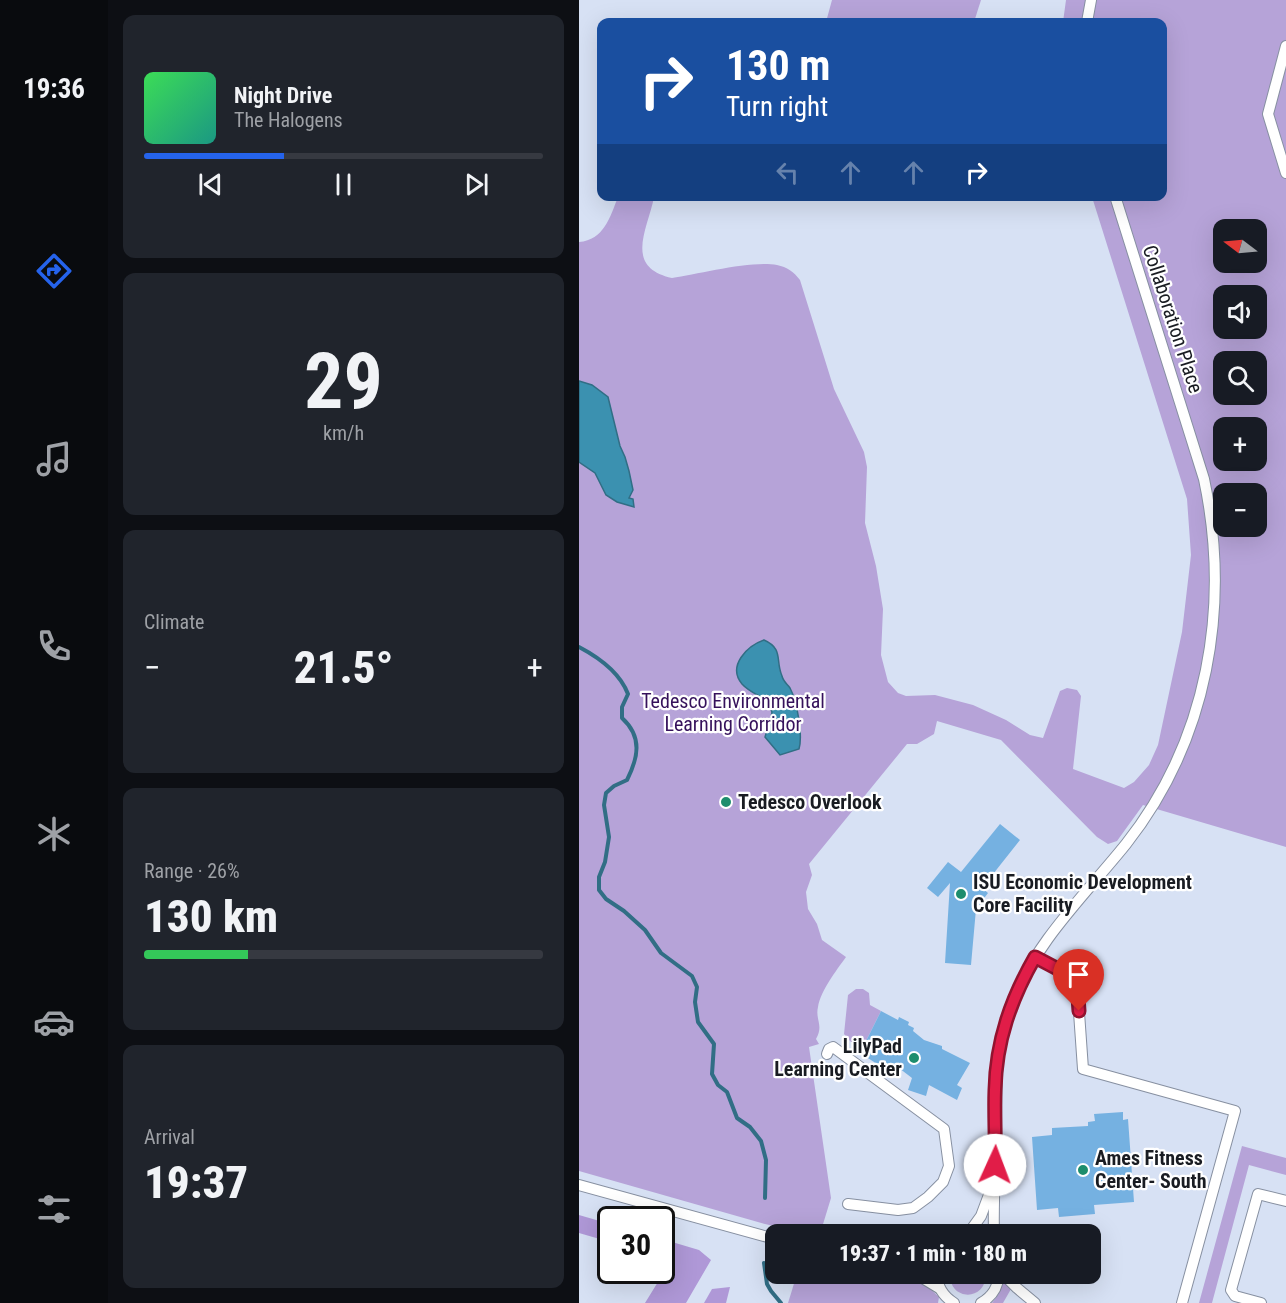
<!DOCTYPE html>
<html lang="en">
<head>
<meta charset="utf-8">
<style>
  body { margin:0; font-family:"Roboto Condensed",sans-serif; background:#20242c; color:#f1f3f6; height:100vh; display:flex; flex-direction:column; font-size:22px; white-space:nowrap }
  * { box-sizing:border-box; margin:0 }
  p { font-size:20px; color:#9ea1a6 }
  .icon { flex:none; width:33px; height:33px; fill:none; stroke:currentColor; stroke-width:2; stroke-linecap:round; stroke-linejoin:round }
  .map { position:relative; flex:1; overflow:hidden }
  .drawer { display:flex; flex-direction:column; gap:15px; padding:15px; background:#0d0f14; width:471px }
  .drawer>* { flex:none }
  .guide { position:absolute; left:18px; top:18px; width:570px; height:183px; border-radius:12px; box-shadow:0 6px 24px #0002; background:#1a4fa0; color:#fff; overflow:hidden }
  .needle { width:39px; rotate:286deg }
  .fabs { position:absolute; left:634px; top:219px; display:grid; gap:12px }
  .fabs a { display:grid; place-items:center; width:54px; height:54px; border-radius:12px; background:#171b24; box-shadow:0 6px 24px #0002; font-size:30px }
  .speed { position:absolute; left:18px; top:1206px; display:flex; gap:12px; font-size:30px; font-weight:700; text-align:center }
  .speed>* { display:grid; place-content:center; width:78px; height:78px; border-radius:50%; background:#171b24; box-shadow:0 6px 24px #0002; line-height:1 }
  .speed .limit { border:3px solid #111; border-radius:9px; background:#fff; color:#111 }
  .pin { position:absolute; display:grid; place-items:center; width:51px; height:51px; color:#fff; margin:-62px -26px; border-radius:50% 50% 50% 0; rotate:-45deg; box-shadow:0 0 6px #0007 }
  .pin .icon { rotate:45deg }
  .me { position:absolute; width:66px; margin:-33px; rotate:2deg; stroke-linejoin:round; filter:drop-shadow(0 0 4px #0008) }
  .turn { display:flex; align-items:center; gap:21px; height:126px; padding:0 30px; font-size:27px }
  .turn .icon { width:78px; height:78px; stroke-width:2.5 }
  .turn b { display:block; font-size:42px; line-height:51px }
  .lanes { display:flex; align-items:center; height:57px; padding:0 30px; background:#0003; justify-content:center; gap:30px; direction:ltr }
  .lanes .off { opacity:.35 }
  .big { font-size:45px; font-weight:800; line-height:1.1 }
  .drawer .card { flex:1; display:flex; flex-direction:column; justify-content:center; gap:9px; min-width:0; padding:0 21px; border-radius:12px; background:#20242c }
  .drawer .dial { align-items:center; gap:0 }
  .dial b { font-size:78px; line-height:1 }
  .song { display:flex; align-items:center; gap:18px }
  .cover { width:72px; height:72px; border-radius:9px; background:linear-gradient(135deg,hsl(130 70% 55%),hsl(170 70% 35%)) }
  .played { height:6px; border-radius:3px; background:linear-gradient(90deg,#2563eb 35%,#363941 35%) }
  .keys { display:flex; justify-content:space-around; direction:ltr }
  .heat { display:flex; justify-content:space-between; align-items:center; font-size:33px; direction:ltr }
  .charge { height:9px; border-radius:4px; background:linear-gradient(90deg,#34c759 26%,#363941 0) }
  .trip { position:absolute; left:186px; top:1224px; width:336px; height:60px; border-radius:12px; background:#171b24; box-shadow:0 6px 24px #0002; font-weight:800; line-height:60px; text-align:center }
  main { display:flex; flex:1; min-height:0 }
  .dock { display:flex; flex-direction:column; width:108px; justify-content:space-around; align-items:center; background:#090b0e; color:#9ea1a6 }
  .dock .icon { width:42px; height:42px }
  .dock .on { color:#2563eb }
  .dock b { font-size:27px; color:#f1f3f6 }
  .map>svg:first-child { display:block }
  .green { fill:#b6a3d8; fill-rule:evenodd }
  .forest { fill:#af98d7 }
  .water { fill:#3b91b0; stroke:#316e85; stroke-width:1.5 }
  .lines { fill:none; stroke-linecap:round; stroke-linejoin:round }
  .stream { stroke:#316e85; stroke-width:4 }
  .building { fill:#75b1e1 }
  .minor-casing { stroke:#8790a1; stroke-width:12 }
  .minor { stroke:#fff; stroke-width:10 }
  .route-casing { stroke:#92132f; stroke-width:15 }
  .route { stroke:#e11d48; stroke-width:10 }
  .poi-dot { fill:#1d8d6d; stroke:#fff; stroke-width:2 }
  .labels { text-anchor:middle; stroke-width:4.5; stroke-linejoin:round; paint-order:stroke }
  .street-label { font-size:20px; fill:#191c22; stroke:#fff }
  .park-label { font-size:20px; fill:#35115b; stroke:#fff }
  .poi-label { font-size:20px; font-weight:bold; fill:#191c22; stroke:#fff; text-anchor:start }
</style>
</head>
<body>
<main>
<nav class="dock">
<b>19:36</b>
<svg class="icon on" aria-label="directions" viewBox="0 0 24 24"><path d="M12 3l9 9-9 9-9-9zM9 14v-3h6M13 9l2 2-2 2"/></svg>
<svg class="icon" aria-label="music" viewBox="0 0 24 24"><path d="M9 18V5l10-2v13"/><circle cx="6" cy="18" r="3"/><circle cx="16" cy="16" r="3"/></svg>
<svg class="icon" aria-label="phone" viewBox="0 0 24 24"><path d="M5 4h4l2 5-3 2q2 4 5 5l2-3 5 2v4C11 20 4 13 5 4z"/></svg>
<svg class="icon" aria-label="climate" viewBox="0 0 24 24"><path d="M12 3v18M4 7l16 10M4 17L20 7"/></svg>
<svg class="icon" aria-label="car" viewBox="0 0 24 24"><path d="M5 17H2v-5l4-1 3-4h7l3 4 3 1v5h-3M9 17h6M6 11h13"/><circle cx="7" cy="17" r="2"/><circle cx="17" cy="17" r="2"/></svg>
<svg class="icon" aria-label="filters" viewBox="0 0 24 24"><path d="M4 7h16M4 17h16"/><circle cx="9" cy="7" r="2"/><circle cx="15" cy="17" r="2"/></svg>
</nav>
<section class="drawer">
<div class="card">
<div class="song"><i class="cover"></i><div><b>Night Drive</b><p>The Halogens</p></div></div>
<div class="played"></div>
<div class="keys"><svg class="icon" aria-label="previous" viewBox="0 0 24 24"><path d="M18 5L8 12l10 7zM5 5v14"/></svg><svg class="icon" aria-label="pause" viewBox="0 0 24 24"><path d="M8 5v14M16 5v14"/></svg><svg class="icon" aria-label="next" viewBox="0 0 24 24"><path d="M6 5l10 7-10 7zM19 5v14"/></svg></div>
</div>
<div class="card dial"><b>29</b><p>km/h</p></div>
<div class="card"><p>Climate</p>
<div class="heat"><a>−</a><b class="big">21.5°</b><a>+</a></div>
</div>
<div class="card"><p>Range · 26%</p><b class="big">130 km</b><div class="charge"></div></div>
<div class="card"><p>Arrival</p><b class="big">19:37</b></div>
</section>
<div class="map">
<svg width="707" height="1303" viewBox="0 0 707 1303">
  <rect width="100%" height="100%" fill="#d7e1f4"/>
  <g class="green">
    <polygon points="253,0 402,0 395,22 247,22"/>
    <path d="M487,0H707V847L564,805L538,841L529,844L518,837L422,740L358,721L355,734L338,744H328L230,864L233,875L227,892L229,909L238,924L243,940L267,957C257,971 242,990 239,1007C236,1020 245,1025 237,1039L240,1044L230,1047L252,1198L241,1234H228L186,1224L0,1171V242C25,240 31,217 39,197H75C69,229 44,267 93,278C119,274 173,260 198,265C208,267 215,272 221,280L255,389L285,452L288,467L286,523L297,566L304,609L302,655L309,682L319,693L327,696L356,695L394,705L427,720L451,735L464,738L481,691L488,688L498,690L502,696L494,769L545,788L555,782L570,765L579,745L603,632L612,555L608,499L513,197L584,196V22H484ZM645,230H678V262H645ZM645,296H678V328H645ZM645,362H678V394H645ZM645,428H678V460H645ZM645,494H678V526H645Z"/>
    <polygon points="277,989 284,989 290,993 291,1005 302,1011 286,1043 282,1040 272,1042 265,1034 269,995"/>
    <polygon points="663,1146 707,1158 707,1175 670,1165 633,1303 620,1303"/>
    <polygon points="218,1274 325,1274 347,1285 360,1297 359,1303 209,1303"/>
    <path d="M371,1274H407C407,1302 370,1301 371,1274Z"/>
    <polygon points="427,1283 432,1289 424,1303 413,1303 419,1295 424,1284"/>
  </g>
  <g class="forest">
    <polygon points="0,1215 31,1224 31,1242 0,1233"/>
    <polygon points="83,1239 120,1250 132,1260 107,1303 66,1303 90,1264 89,1258 83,1256"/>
    <polygon points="151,1287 147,1303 125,1303 133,1289"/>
  </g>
  <g class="water">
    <polygon points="0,381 13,385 29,397 41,446 46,457 50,471 54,490 50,498 54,499 55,507 38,502 27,495 16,473 0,462"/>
    <path d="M185,640C205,649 196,660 203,676C204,681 208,684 211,688C218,701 224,735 220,749L201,755L186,737L193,713L191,703C182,696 170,692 163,684C148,666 168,646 185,640Z"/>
  </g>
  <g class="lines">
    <g class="stream">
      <path d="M0,647C19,657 41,673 49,694L43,707V718C64,737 59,758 48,780L35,786L27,793L25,805L30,837L26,862L20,877V890L27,899L45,911L66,930L82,953L113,976L118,987L116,1002L119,1022L135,1044L133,1074L139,1085L148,1092L158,1118L171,1127L182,1141L187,1160L186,1198"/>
      <polyline points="185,1263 188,1284 192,1291 202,1303"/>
    </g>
  </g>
  <g class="building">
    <polygon points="421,824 441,840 403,888 409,893 397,909 392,965 366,963 371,883 359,897 348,888 369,862 382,872"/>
    <polygon points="302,1011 319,1020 320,1017 330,1022 329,1025 335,1028 334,1031 345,1040 363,1046 363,1049 391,1063 378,1085 383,1088 378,1100 350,1085 347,1096 329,1090 333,1078 316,1065 314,1070 306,1067 306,1069 281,1053"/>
    <polygon points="544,1112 544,1120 549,1119 555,1202 515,1205 516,1214 480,1217 479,1208 458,1210 453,1137 473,1135 473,1128 509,1126 509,1122 516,1121 515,1114"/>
  </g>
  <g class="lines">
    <g class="minor-casing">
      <g id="minor">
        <polyline points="508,22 512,0"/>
        <polyline points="707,46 689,114 707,173"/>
        <polyline points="456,957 494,977 498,984 504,1069 656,1111 603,1303"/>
        <polyline points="248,1054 250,1049 254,1047 365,1129 370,1166 364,1182 349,1197 334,1208 319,1210 269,1204"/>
        <polyline points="0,1185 196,1239"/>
        <polyline points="389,1234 402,1216 411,1192"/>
        <path d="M415,1234C414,1204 416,1174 417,1144C418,1096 414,1051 432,1005C456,942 506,895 547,844C629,740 652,607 625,479L536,196"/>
        <polyline points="337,1274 360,1288"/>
        <path d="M358,1274C358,1286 364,1296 375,1303"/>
        <polyline points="424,1274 438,1288 456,1303"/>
        <path d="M402,1303C414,1296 419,1287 420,1274"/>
        <polyline points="682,1303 656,1296 652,1290 679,1194 707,1201"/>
      </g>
    </g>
    <use href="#minor" class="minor"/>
  </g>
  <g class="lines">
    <g class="route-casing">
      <path id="route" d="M416,1165C417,1140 415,1115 416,1090C417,1041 432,999 456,957L494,977L498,984L500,1011"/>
    </g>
    <use href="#route" class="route"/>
  </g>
  <g class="poi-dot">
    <circle cx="147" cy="802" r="6"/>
    <circle cx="382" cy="894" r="6"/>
    <circle cx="335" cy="1058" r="6"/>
    <circle cx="504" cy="1170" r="6"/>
  </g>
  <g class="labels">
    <g class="street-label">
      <text transform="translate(594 319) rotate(72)" y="7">Collaboration Place</text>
    </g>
    <g class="park-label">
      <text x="154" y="708">Tedesco Environmental<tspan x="154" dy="23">Learning Corridor</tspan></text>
    </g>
    <g class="poi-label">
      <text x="159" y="809">Tedesco Overlook</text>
      <text x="394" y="889">ISU Economic Development<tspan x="394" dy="23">Core Facility</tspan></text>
      <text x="323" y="1053" text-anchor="end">LilyPad<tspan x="323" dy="23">Learning Center</tspan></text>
      <text x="516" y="1165">Ames Fitness<tspan x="516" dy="23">Center- South</tspan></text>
    </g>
  </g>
</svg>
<div class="fabs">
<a><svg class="needle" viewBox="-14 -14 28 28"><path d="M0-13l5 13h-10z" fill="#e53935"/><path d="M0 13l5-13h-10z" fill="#9ea1a6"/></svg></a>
<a><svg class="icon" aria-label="sound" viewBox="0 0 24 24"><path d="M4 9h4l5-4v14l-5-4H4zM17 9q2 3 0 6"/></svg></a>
<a><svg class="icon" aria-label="search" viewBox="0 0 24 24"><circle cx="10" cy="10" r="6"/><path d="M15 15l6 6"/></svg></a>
<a>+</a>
<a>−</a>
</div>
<div class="speed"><div class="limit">30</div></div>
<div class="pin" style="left:500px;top:1011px;background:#d93025"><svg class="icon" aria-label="arrive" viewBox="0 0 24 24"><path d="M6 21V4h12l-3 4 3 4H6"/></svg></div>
<svg class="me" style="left:416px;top:1165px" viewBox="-20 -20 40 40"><circle r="19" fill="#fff"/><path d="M0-13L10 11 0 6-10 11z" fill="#e11d48"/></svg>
<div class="trip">19:37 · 1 min · 180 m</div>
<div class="guide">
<div class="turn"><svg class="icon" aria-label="right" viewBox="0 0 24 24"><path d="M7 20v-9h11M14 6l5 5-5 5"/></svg><div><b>130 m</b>Turn right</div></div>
<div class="lanes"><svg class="icon off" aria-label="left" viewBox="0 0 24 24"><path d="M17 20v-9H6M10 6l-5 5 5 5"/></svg><svg class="icon off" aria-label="ahead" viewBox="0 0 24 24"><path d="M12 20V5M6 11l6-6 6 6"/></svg><svg class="icon off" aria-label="ahead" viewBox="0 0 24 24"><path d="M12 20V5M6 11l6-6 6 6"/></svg><svg class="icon" aria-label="right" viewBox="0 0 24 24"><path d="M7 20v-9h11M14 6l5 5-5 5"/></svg></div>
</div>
</div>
</main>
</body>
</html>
